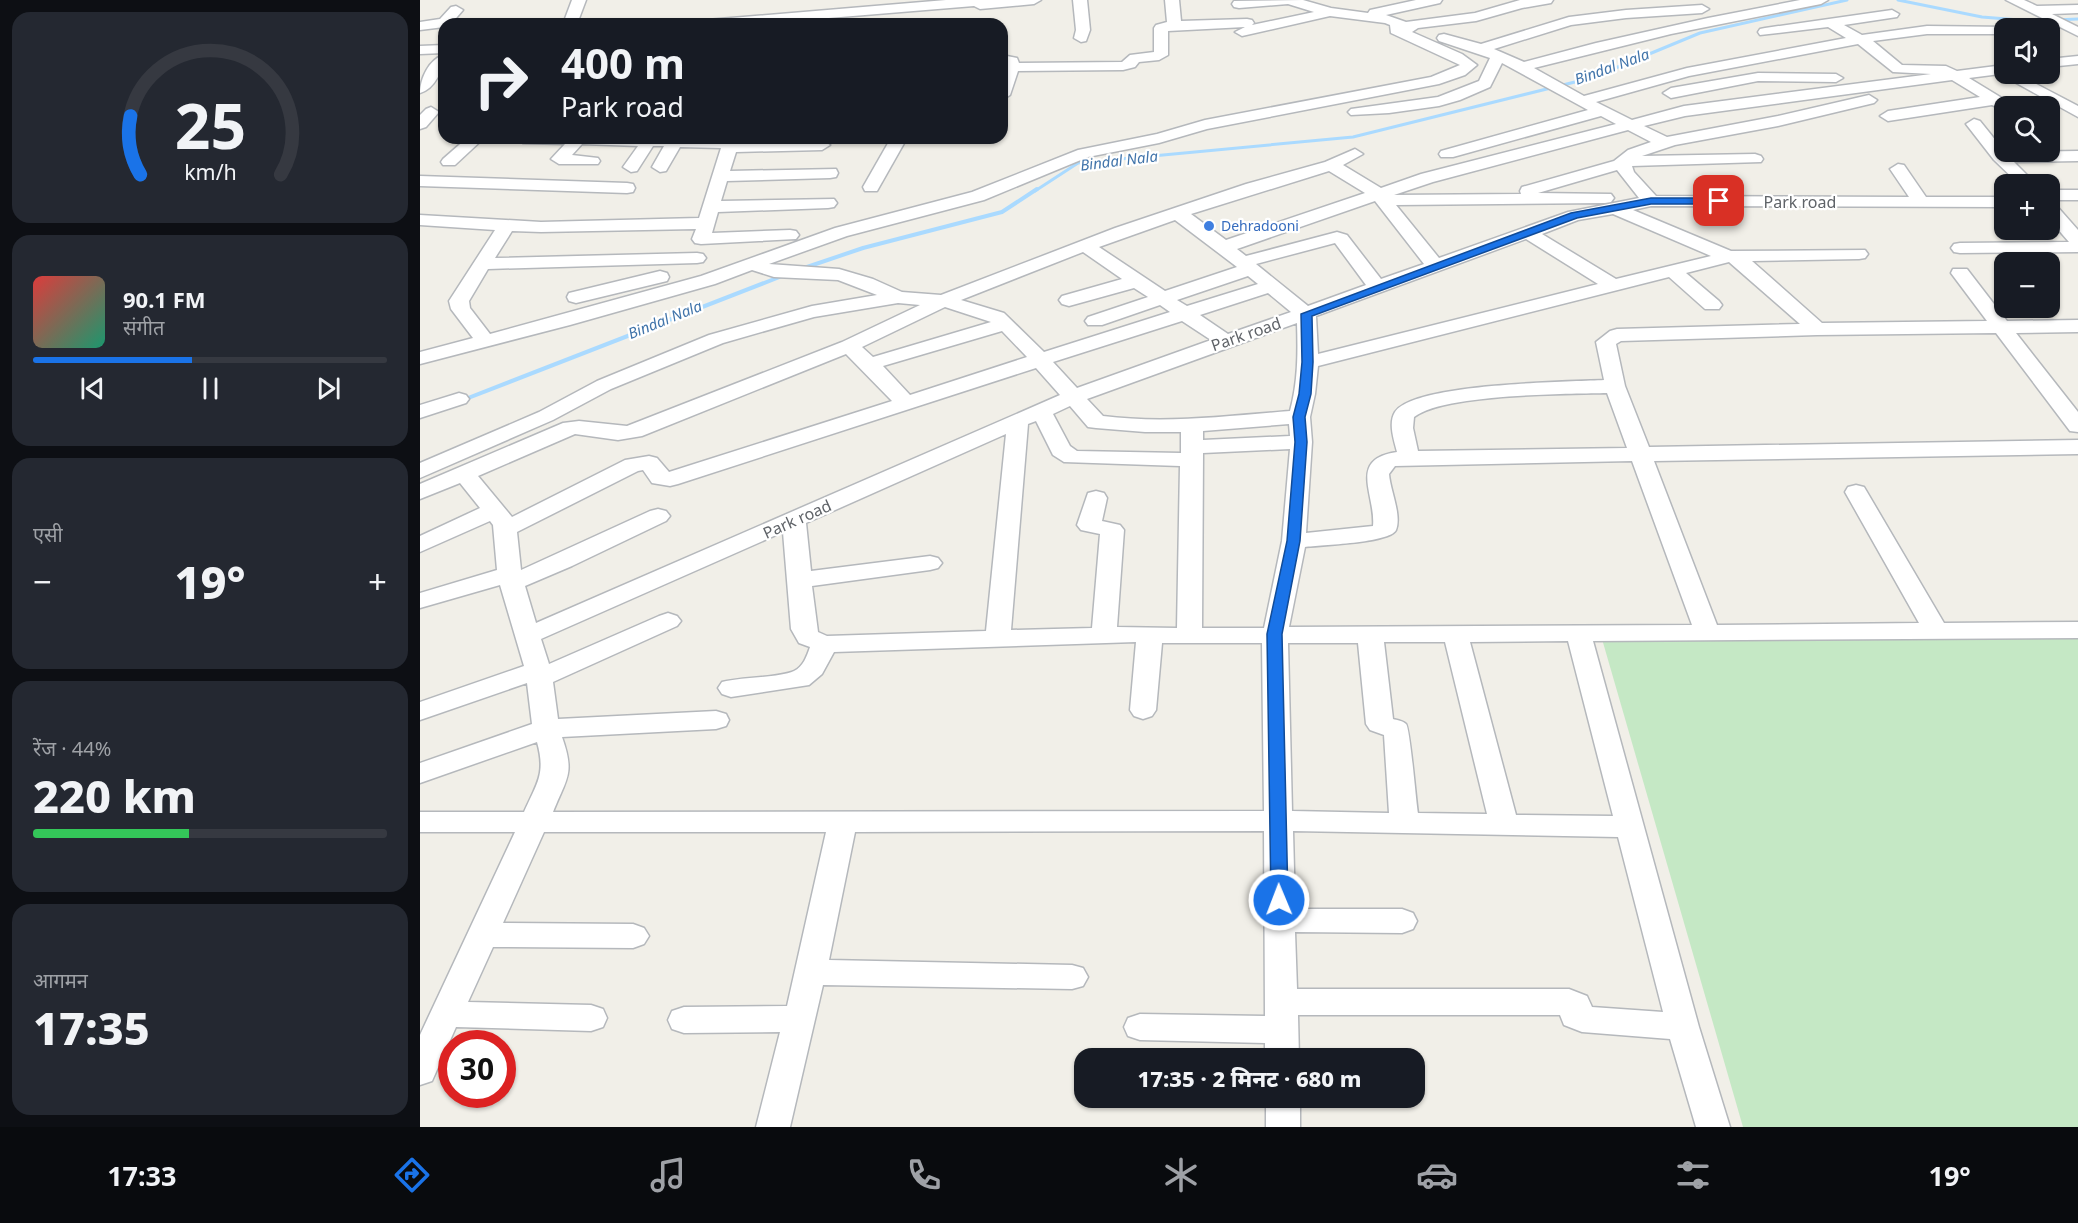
<!DOCTYPE html>
<html lang="hi">
<head>
<meta charset="utf-8">
<style>
  body { margin:0; font-family:"Noto Sans","Noto Sans Devanagari",sans-serif; background:#242831; color:#f1f3f6; height:100vh; display:flex; flex-direction:column; font-size:22px; white-space:nowrap }
  * { box-sizing:border-box; margin:0 }
  p { font-size:20px; color:#9ea1a6 }
  .icon { flex:none; width:33px; height:33px; fill:none; stroke:currentColor; stroke-width:2; stroke-linecap:round; stroke-linejoin:round }
  .map { position:relative; flex:1; overflow:hidden }
  .sheet { display:flex; flex-direction:column; gap:12px; padding:12px; background:#0d0f14; width:420px }
  .sheet>* { flex:none }
  .guide { position:absolute; left:18px; top:18px; width:570px; height:126px; border-radius:18px; box-shadow:0 2px 4px #0004; background:#171b24; color:#f1f3f6; overflow:hidden }
  .buttons { position:absolute; left:1574px; top:18px; display:grid; gap:12px }
  .buttons a { display:grid; place-items:center; width:66px; height:66px; border-radius:12px; background:#171b24; box-shadow:0 2px 4px #0004; font-size:30px }
  .speed { position:absolute; left:18px; top:1030px; display:flex; gap:12px; font-size:30px; font-weight:700; text-align:center }
  .speed>* { display:grid; place-content:center; width:78px; height:78px; border-radius:50%; background:#171b24; box-shadow:0 2px 4px #0004; line-height:1 }
  .speed .limit { border:9px solid #d22; background:#fff; color:#111 }
  .pin { position:absolute; display:grid; place-items:center; width:51px; height:51px; color:#fff; margin:-26px; border-radius:12px; box-shadow:0 3px 9px #0006 }
  .me { position:absolute; width:66px; margin:-33px; rotate:359deg; stroke-linejoin:round; filter:drop-shadow(0 0 4px #0008) }
  .turn { display:flex; align-items:center; gap:21px; height:126px; padding:0 24px; font-size:27px }
  .turn .icon { width:78px; height:78px; stroke-width:2.5 }
  .turn b { display:block; font-size:42px; line-height:51px }
  .big { font-size:45px; font-weight:800; line-height:1.1 }
  .sheet .card { flex:1; display:flex; flex-direction:column; justify-content:center; gap:9px; min-width:0; padding:0 21px; border-radius:18px; background:#242831 }
  .sheet .dial { align-items:center; gap:0 }
  .dial svg { height:156px; overflow:visible; fill:none; stroke:#363941; stroke-width:7; stroke-linecap:round; text-anchor:middle }
  .dial text { fill:#f1f3f6; stroke:none }
  .song { display:flex; align-items:center; gap:18px }
  .cover { width:72px; height:72px; border-radius:9px; background:linear-gradient(135deg,hsl(0 70% 55%),hsl(160 70% 35%)) }
  .played { height:6px; border-radius:3px; background:linear-gradient(90deg,#1a73e8 45%,#363941 45%) }
  .keys { display:flex; justify-content:space-around; direction:ltr }
  .heat { display:flex; justify-content:space-between; align-items:center; font-size:33px; direction:ltr }
  .charge { height:9px; border-radius:4px; background:linear-gradient(90deg,#34c759 44%,#363941 0) }
  .trip { position:absolute; left:654px; top:1048px; width:351px; height:60px; border-radius:18px; background:#171b24; box-shadow:0 2px 4px #0004; font-weight:800; line-height:60px; text-align:center }
  .tab-bar { display:flex; height:96px; justify-content:space-around; align-items:center; background:#090b0e; color:#9ea1a6 }
  .tab-bar .icon { width:42px; height:42px }
  .tab-bar .current { color:#1a73e8 }
  .tab-bar b { font-size:27px; color:#f1f3f6 }
  main { display:flex; flex:1; min-height:0 }
  .map>svg:first-child { display:block }
  .green { fill:#c5e8c5 }
  .lines { fill:none; stroke-linecap:round; stroke-linejoin:round }
  .stream-far1 { stroke:#aadaff; stroke-width:3 }
  .stream { stroke:#aadaff; stroke-width:4 }
  .minor-casing { stroke:#b5b8bc; stroke-width:3 }
  .minor { fill:#fff; fill-rule:evenodd }
  .route { fill:#1a73e8; stroke:#114b97; stroke-width:1.5 }
  .shop-dot { fill:#3f7fe0; stroke:#fff; stroke-width:2 }
  .labels { text-anchor:middle; stroke-width:4.5; stroke-linejoin:round; paint-order:stroke }
  .far-shop-label { font-size:14px; fill:#366cbe; stroke:#fff; text-anchor:start }
  .far-water-label { font-size:15px; font-style:italic; fill:#4174aa; stroke:#fff }
  .street-label { font-size:16px; fill:#5f6368; stroke:#fff }
</style>
</head>
<body>
<main>
<section class="sheet">
<div class="card dial"><svg viewBox="0 0 100 80">
<path d="M14 69A42 42 0 1 1 86 69"/>
<path d="M14 69A42 42 0 0 1 9 39" stroke="#1a73e8"/>
<text x="50" y="56" font-size="32" font-weight="700">25</text>
<text x="50" y="72" font-size="11">km/h</text>
</svg></div>
<div class="card">
<div class="song"><i class="cover"></i><div><b>90.1 FM</b><p>संगीत</p></div></div>
<div class="played"></div>
<div class="keys"><svg class="icon" aria-label="previous" viewBox="0 0 24 24"><path d="M18 5L8 12l10 7zM5 5v14"/></svg><svg class="icon" aria-label="pause" viewBox="0 0 24 24"><path d="M8 5v14M16 5v14"/></svg><svg class="icon" aria-label="next" viewBox="0 0 24 24"><path d="M6 5l10 7-10 7zM19 5v14"/></svg></div>
</div>
<div class="card"><p>एसी</p>
<div class="heat"><a>−</a><b class="big">19°</b><a>+</a></div>
</div>
<div class="card"><p>रेंज · 44%</p><b class="big">220 km</b><div class="charge"></div></div>
<div class="card"><p>आगमन</p><b class="big">17:35</b></div>
</section>
<div class="map">
<svg width="1658" height="1127" viewBox="0 0 1658 1127">
  <rect width="100%" height="100%" fill="#f1efe8"/>
  <polygon class="green" points="1182,639 1658,639 1658,1127 1323,1127"/>
  <g class="lines">
    <g class="stream-far1">
      <polyline points="1478,0 1562,17 1612,21 1658,19"/>
      <polyline points="615,191 658,163 933,137 1171,78 1280,33 1427,0"/>
    </g>
    <g class="stream">
      <polyline points="384,268 443,248 582,212 617,189"/>
      <polyline points="43,400 362,276"/>
    </g>
    <g class="minor-casing">
      <g id="minor">
        <polygon points="152,0 166,0 157,24 143,24"/>
        <polygon points="526,0 621,0 614,4 560,9 554,6 336,24 280,24 287,20"/>
        <polygon points="653,0 667,0 670,30 666,41 661,42 654,38 656,30"/>
        <path d="M745,0H759L761,21L827,19L832,20L834,23L832,25L894,12L868,4L819,8L814,7L812,4L814,1L883,0L911,8L948,13L950,10L996,0H1022L1020,3L966,15L986,22L1055,13L1100,0H1133L1131,3L1102,8L1056,21L998,28L992,32L1042,54L1057,65L1045,75L1019,84L787,129L739,143L668,157L564,200L427,236L349,264L419,269L453,279L482,292L521,295L695,228L826,184L905,162L935,149L943,154L923,165L961,188L1001,174L1196,124L1181,116L1033,157H1021L1019,154L1021,151L1168,110L1082,63L1070,87L1040,100L1019,106L969,113L931,115L928,112L931,109L1018,97L1059,81L1070,58L1019,41L1017,38L1019,35L1024,34L1061,44L1149,17L1206,10L1282,5L1289,9L1282,13L1206,18L1151,25L1074,49L1104,62L1176,43L1288,18L1380,0H1408L1401,4L1251,34L1114,68L1164,96L1267,68L1426,38L1408,27L1340,35L1338,32L1340,29L1345,28L1472,10L1479,14L1477,17L1424,25L1442,35L1507,26L1589,27L1584,28V34H1507L1453,41L1482,65L1526,66L1537,71L1584,65V74H1597L1658,106V117L1580,74L1549,78L1590,103L1592,106H1584V110L1572,105L1468,121L1460,116L1468,111L1560,97L1532,80L1265,116L1224,126L1247,137L1358,116L1449,95L1457,100L1454,103L1358,126L1255,145L1222,156L1335,154L1341,156L1343,159L1341,162L1212,166L1214,172L1236,196L1489,197L1470,169L1478,164L1484,165L1506,197H1584V207L1231,206L1213,210L1311,251L1445,250L1448,254L1445,258L1439,259L1332,261L1402,323L1567,321L1531,273L1533,269H1547L1587,321L1658,320V332L1596,333L1658,412V432L1650,431L1576,333L1397,335L1201,341L1196,344L1205,386L1229,447L1658,440V454L1234,461L1297,625L1499,623L1425,492L1428,487L1436,485L1444,487L1447,492L1524,623L1658,622V638L1173,641L1279,1027L1310,1127H1276L1250,1039L1162,1032L1144,1025L1140,1015H878L879,1059H845V1043L720,1040L708,1036L704,1027L708,1018L720,1014L845,1016L844,831L435,832L409,960L652,965L663,968L668,977L663,986L652,989L403,985L370,1127H336L360,1032L264,1033L252,1029L248,1020L252,1011L264,1007L367,1006L406,832H124L83,923L213,924L224,928L229,936L224,944L213,948L73,947L48,1002L171,1005L183,1009L187,1018L183,1027L171,1031L36,1027L12,1081L0,1085V1035L95,832H0V812H104C117,783 126,774 117,742L0,783V763L112,724L107,683L0,720V702L104,666L80,585L0,608V593L77,570L73,525L70,521L0,552V536L60,508L40,483L0,499V484L143,423L159,421L207,426L422,342L500,305L478,303L394,317L303,343L191,389L133,420L0,478V463L119,412L177,381L289,335L392,306L457,295L418,280L354,277L332,270L295,284L150,325L0,364V352L53,338L31,309L29,301L75,230L0,225V215L121,222L279,218L301,148L260,147L246,171L240,172L232,167L244,146H233L217,171L211,172L203,167L218,146L162,144L152,155L178,158L180,161L178,164H139L131,159L145,144L103,143L95,138H320L319,142L402,140L410,145L402,150L316,152L310,171L416,169L418,173L416,177L410,178L307,181L301,201L414,199L417,203L414,207L408,208L298,212L292,233L370,230L376,231L379,235L376,239L281,244L275,243L272,239L276,229L121,232L92,231L75,258L277,253L283,254L286,258L283,262L277,263L68,269L49,301L50,308L70,334L281,276L415,228L552,192L658,150L737,134L785,120L1011,77L1040,65L971,33L970,25L965,23L910,16L822,36L815,32L825,27L748,31V55L739,60L719,62L715,67L703,70L598,71L590,95L582,100V74L585,64L582,63V55L597,58L599,63L702,62L710,55L734,52V28L736,25L747,22ZM1438,44L1473,72L1511,74L1264,106L1212,120L1176,102L1269,76ZM1208,130L1231,142L1208,150L1194,161L1102,187L1100,191L1101,194L974,195L1013,182ZM1197,170L1219,198L1148,212L1019,258L976,205L1185,203L1191,202L1194,198L1191,194L1118,193ZM909,171L945,193L806,240L771,214ZM955,201L1004,264L961,279L927,235L917,232L826,256L817,249ZM1193,214L1291,256L1196,279L1122,234L1158,220ZM755,220L817,267L745,291L679,247ZM1106,239L1178,284L898,354L896,316ZM915,243L946,285L888,306L836,264ZM663,252L702,279L642,296L639,300L642,304L649,306L714,288L728,297L668,317L665,321L668,325H682L740,305L750,312L624,352L584,313L541,300ZM1309,262L1380,324L1197,329L1190,331L1176,342L1184,380C1147,382 994,383 975,412C968,423 974,440 977,452C927,459 956,495 953,526L886,533L892,442L890,417L895,394L898,366L1249,277L1285,309H1299L1302,305L1299,301L1266,273ZM828,276L838,284L767,306L757,300ZM848,293L871,312L808,334L780,315ZM525,307L571,322L453,357L442,347ZM762,321L791,340L657,388L633,362ZM877,323C878,353 878,382 870,411C807,416 745,424 683,416L667,399ZM582,331L607,357L490,395L463,366ZM426,354L472,401L249,472L237,458L229,456L205,460L92,517L58,476L155,434L198,440L222,436ZM616,368L640,395L116,623L105,586L152,566L246,521L250,516L246,511L238,509L230,511L101,570L97,532L218,471L223,470L232,483L250,486L258,484ZM1187,393L1207,448L998,451L993,428L994,417C1023,394 1145,394 1187,393ZM650,406L668,427L676,428L725,432H761V453L657,451L650,446L633,414ZM616,421L633,455L644,462L760,466L757,628L697,627L704,530L700,525L682,521L687,498L684,493L676,491L668,493L657,525L661,530L680,534L672,628L591,630L608,424ZM869,424L870,436L783,440V431ZM586,434L566,631L407,636L398,632L392,586L510,570L518,568L522,563L518,558L510,556L391,571L386,523ZM870,449L862,541L844,628H782L783,453ZM1212,461L1272,625L869,627L885,547C900,545 970,543 976,530C982,515 970,490 969,474L975,466ZM363,532L371,629L379,643L390,647C387,656 383,667 374,671C358,678 321,677 302,682L298,688L302,694L311,697L389,685L402,674L414,652L716,642L710,710L714,716L723,719L732,716L736,710L742,643H842L844,811L133,812C147,777 155,774 142,737L296,729L306,726L309,720L306,714L296,711L138,719L133,682L257,626L261,621L257,616L248,613L239,616L129,664L121,639ZM1148,641L1193,816L1096,815L1050,642ZM964,642H1025L1067,814L998,813C996,802 990,727 986,724C983,721 977,720 973,719ZM868,643H938L946,724L950,730L964,735L969,813L872,811ZM873,831L1198,837L1243,1012L1172,1007L1167,996L1149,989H877L875,932L982,933L993,929L997,921L993,913L982,909H875Z"/>
        <polygon points="1586,0 1604,0 1617,6 1658,5 1658,13 1632,14 1658,27 1658,36"/>
        <polygon points="36,6 43,10 31,24 24,24 24,27 0,30 0,22 20,19 31,7"/>
        <polygon points="24,45 24,53 0,54 0,46"/>
        <path d="M24,55C24,68 15,89 0,93C0,79 9,59 24,55Z"/>
        <polygon points="1658,56 1658,64 1629,67 1629,59"/>
        <polygon points="1338,73 1416,74 1423,78 1416,82 1338,81 1251,98 1243,93 1251,88"/>
        <polygon points="11,107 19,112 6,127 0,129 0,115 6,109"/>
        <polygon points="1554,119 1560,121 1585,152 1658,151 1658,161 1594,162 1616,184 1599,184 1574,160 1546,124"/>
        <polygon points="47,138 64,138 35,165 23,165 21,162 23,159"/>
        <polygon points="471,138 487,138 457,191 445,191 443,187"/>
        <polygon points="0,176 207,183 213,184 215,188 213,192 207,193 0,186"/>
        <rect x="1629" y="190" width="29" height="10"/>
        <polygon points="1629,203 1635,204 1658,230 1658,252 1540,253 1534,252 1531,248 1534,244 1540,243 1649,242 1629,219"/>
        <polygon points="240,271 247,273 249,277 247,281 156,303 149,301 147,297 149,293"/>
        <polygon points="39,393 46,395 49,399 46,403 0,418 0,405"/>
        <rect x="846" y="1098" width="34" height="29"/>
      </g>
    </g>
    <use href="#minor" class="minor"/>
  </g>
  <polygon class="route" points="1231,198 1299,198 1304,201 1299,204 1231,204 1157,218 892,316 893,362 891,394 885,417 887,442 880,541 862,634 868,900 865,905 859,906 853,905 851,900 847,634 867,541 875,442 873,417 879,394 882,362 881,314 1151,213"/>
  <circle class="shop-dot" cx="789" cy="226" r="6"/>
  <g class="labels">
    <g class="far-shop-label">
      <text x="801" y="231">Dehradooni</text>
    </g>
    <g class="far-water-label">
      <text transform="translate(1192 67) rotate(-20)" y="5">Bindal Nala</text>
      <text transform="translate(699 161) rotate(-7)" y="5">Bindal Nala</text>
      <text transform="translate(245 320) rotate(-22)" y="5">Bindal Nala</text>
    </g>
    <g class="street-label">
      <text x="1380" y="208">Park road</text>
      <text transform="translate(826 334) rotate(-19)" y="6">Park road</text>
      <text transform="translate(377 519) rotate(-24)" y="6">Park road</text>
    </g>
  </g>
</svg>
<div class="buttons">
<a><svg class="icon" aria-label="sound" viewBox="0 0 24 24"><path d="M4 9h4l5-4v14l-5-4H4zM17 9q2 3 0 6"/></svg></a>
<a><svg class="icon" aria-label="search" viewBox="0 0 24 24"><circle cx="10" cy="10" r="6"/><path d="M15 15l6 6"/></svg></a>
<a>+</a>
<a>−</a>
</div>
<div class="speed"><div class="limit">30</div></div>
<div class="pin" style="left:1299px;top:201px;background:#d93025"><svg class="icon" aria-label="arrive" viewBox="0 0 24 24"><path d="M6 21V4h12l-3 4 3 4H6"/></svg></div>
<svg class="me" style="left:859px;top:900px" viewBox="-20 -20 40 40"><circle r="17" fill="#1a73e8" stroke="#fff" stroke-width="3"/><path d="M0-11L8 9 0 5-8 9z" fill="#fff"/></svg>
<div class="trip">17:35 · 2 मिनट · 680 m</div>
<div class="guide">
<div class="turn"><svg class="icon" aria-label="right" viewBox="0 0 24 24"><path d="M7 20v-9h11M14 6l5 5-5 5"/></svg><div><b>400 m</b>Park road</div></div>
</div>
</div>
</main>
<nav class="tab-bar">
<b>17:33</b>
<svg class="icon current" aria-label="directions" viewBox="0 0 24 24"><path d="M12 3l9 9-9 9-9-9zM9 14v-3h6M13 9l2 2-2 2"/></svg>
<svg class="icon" aria-label="music" viewBox="0 0 24 24"><path d="M9 18V5l10-2v13"/><circle cx="6" cy="18" r="3"/><circle cx="16" cy="16" r="3"/></svg>
<svg class="icon" aria-label="phone" viewBox="0 0 24 24"><path d="M5 4h4l2 5-3 2q2 4 5 5l2-3 5 2v4C11 20 4 13 5 4z"/></svg>
<svg class="icon" aria-label="climate" viewBox="0 0 24 24"><path d="M12 3v18M4 7l16 10M4 17L20 7"/></svg>
<svg class="icon" aria-label="car" viewBox="0 0 24 24"><path d="M5 17H2v-5l4-1 3-4h7l3 4 3 1v5h-3M9 17h6M6 11h13"/><circle cx="7" cy="17" r="2"/><circle cx="17" cy="17" r="2"/></svg>
<svg class="icon" aria-label="filters" viewBox="0 0 24 24"><path d="M4 7h16M4 17h16"/><circle cx="9" cy="7" r="2"/><circle cx="15" cy="17" r="2"/></svg>
<b>19°</b>
</nav>
</body>
</html>
